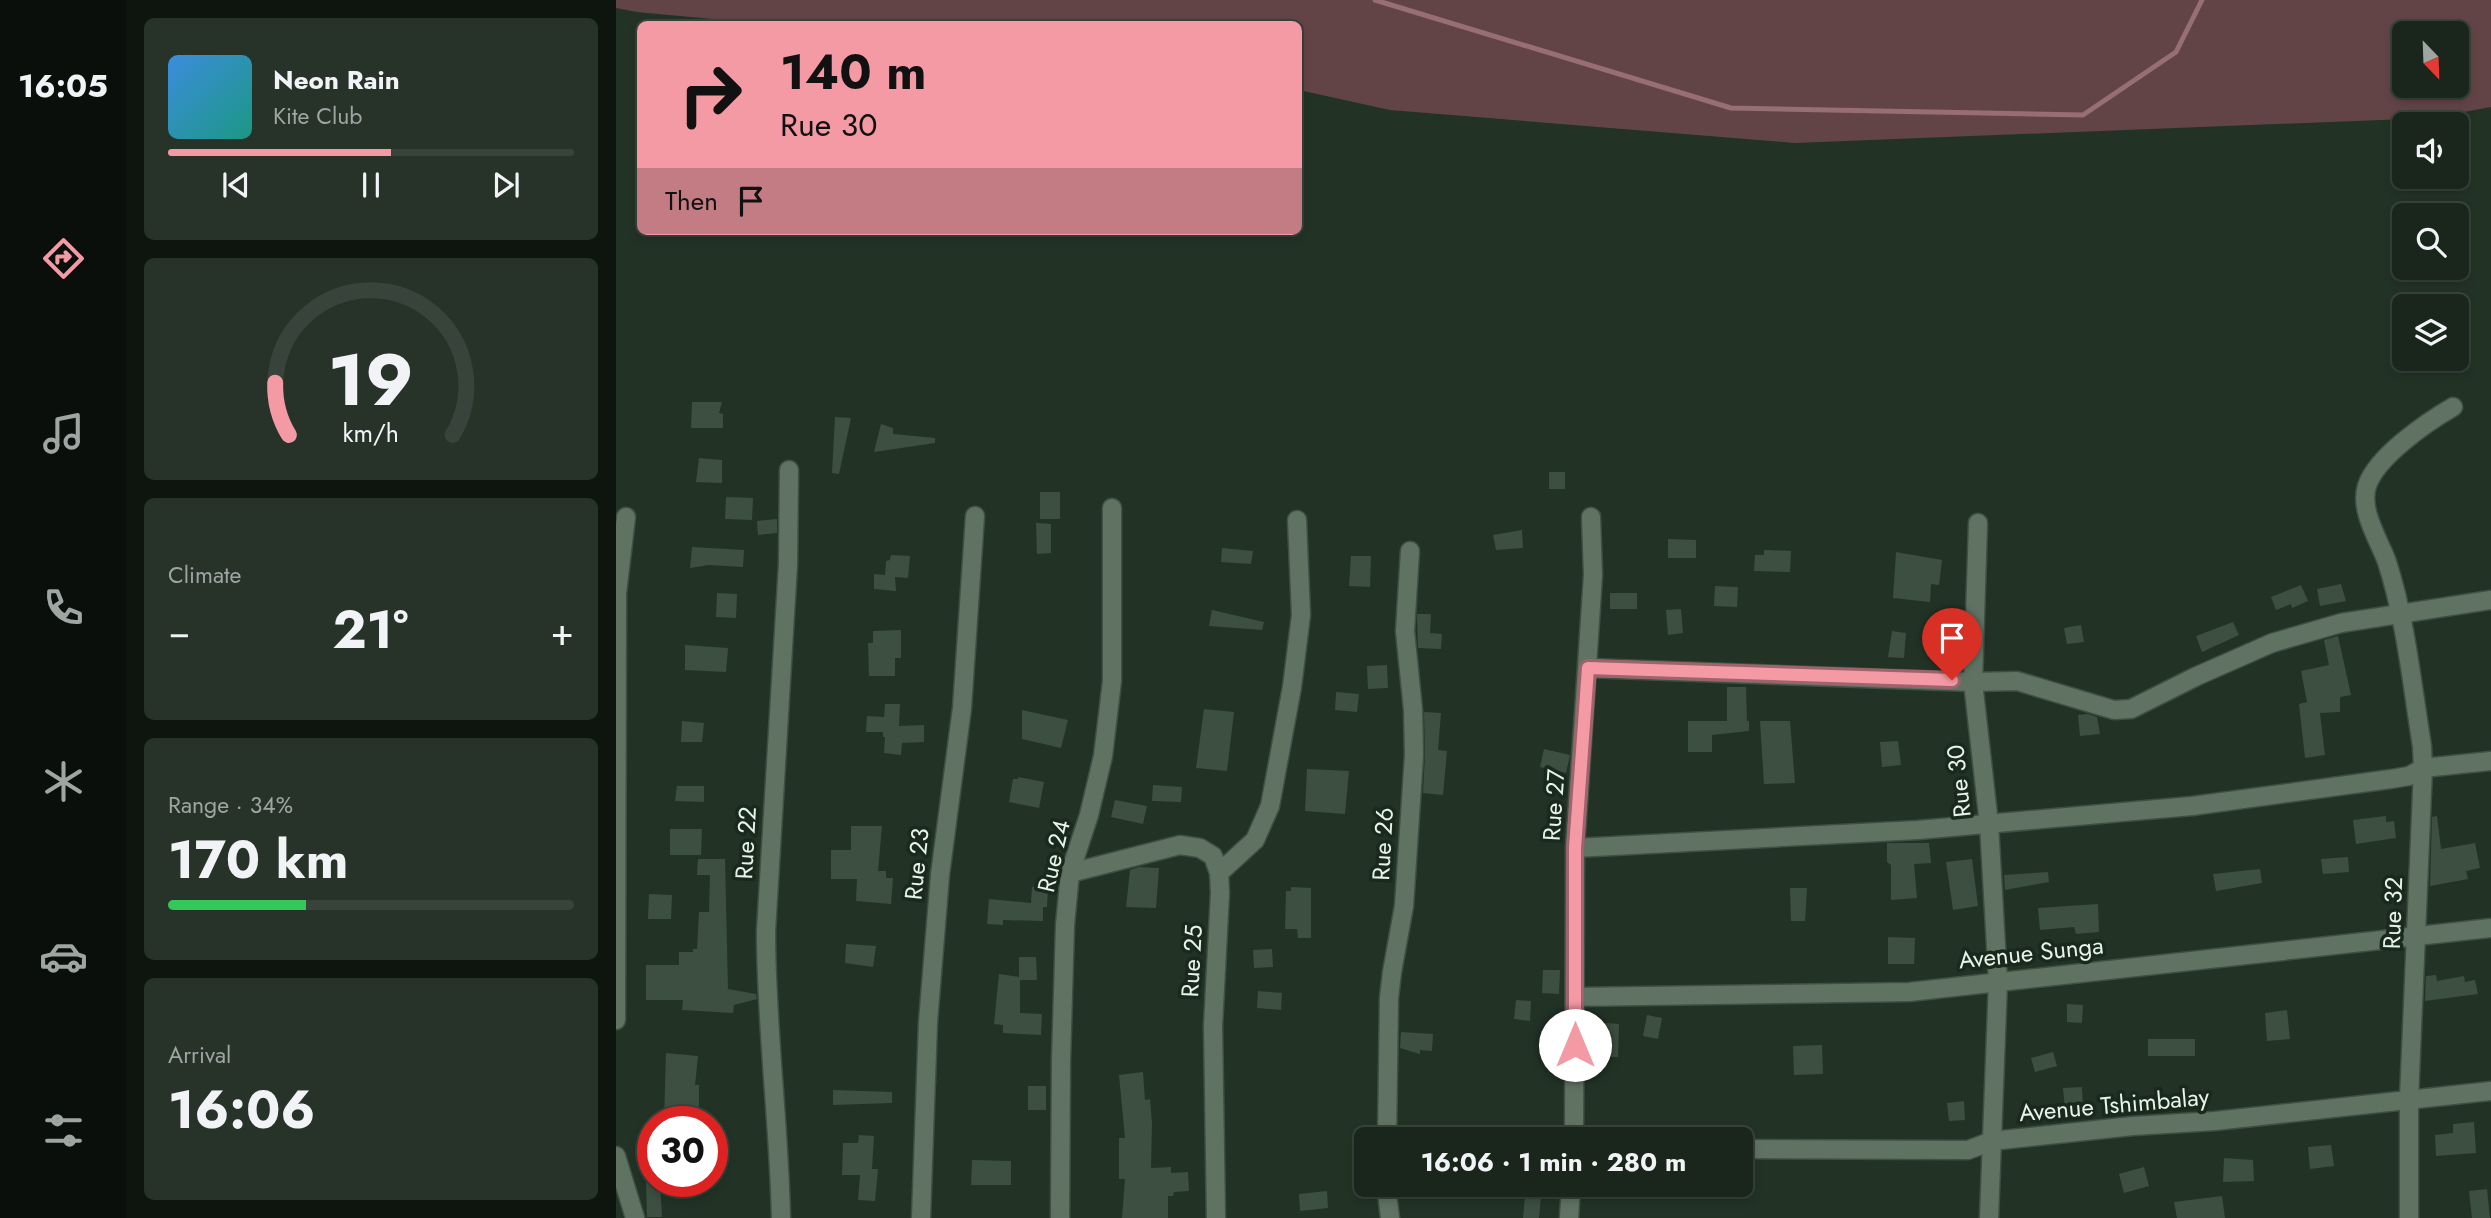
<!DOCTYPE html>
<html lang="en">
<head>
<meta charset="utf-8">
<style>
  body { margin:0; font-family:Jost,sans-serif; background:#273229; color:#f1f3f6; height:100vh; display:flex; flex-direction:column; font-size:26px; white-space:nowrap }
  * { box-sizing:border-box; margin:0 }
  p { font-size:23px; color:#9fa5a3 }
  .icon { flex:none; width:38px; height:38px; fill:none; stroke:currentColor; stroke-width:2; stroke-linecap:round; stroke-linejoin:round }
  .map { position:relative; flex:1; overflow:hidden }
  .panel { display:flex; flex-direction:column; gap:18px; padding:18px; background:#0e150f; width:490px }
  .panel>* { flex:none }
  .banner { position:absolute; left:21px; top:21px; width:665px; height:214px; border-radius:10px; box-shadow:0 4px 10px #0003,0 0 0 2px #38433b; background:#f49aa5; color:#111; overflow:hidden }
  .needle { width:46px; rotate:157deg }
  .fabs { position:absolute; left:1776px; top:21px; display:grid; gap:14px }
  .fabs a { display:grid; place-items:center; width:77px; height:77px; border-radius:10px; background:#1a261c; box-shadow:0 4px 10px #0003,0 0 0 2px #38433b; font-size:35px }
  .speed { position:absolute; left:21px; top:1106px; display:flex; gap:14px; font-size:35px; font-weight:700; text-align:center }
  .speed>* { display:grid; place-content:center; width:91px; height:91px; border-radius:50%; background:#1a261c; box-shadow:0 4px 10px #0003,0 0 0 2px #38433b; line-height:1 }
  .speed .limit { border:10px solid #d22; background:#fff; color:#111 }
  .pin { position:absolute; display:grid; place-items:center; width:60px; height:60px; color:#fff; margin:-72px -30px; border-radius:50% 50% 50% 0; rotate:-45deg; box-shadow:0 0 7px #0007 }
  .pin .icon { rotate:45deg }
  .me { position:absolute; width:77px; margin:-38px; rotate:0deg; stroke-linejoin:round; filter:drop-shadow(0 0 5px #0008) }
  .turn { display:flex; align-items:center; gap:24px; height:147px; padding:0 28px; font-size:32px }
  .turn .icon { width:91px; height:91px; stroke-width:2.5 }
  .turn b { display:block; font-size:49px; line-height:60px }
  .then { display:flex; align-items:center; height:66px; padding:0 28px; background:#0003; gap:14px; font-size:26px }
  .big { font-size:52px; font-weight:700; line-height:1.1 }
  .panel .widget { flex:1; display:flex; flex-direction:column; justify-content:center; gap:10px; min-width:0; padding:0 24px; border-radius:10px; background:#273229 }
  .panel .dial { align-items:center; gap:0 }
  .dial svg { height:182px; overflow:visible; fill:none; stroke:#38433b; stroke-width:7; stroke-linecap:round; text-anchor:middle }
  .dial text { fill:#f1f3f6; stroke:none }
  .song { display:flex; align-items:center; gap:21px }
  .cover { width:84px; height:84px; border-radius:10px; background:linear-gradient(135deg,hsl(210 70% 55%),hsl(170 70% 35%)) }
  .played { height:7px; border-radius:4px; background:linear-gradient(90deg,#f49aa5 55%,#38433b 55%) }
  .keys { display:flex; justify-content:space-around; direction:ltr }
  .heat { display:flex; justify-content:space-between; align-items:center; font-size:38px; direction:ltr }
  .charge { height:10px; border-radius:5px; background:linear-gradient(90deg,#34c759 34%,#38433b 0) }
  .trip { position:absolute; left:738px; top:1127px; width:399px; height:70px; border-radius:10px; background:#1a261c; box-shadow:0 4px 10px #0003,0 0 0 2px #38433b; font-weight:700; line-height:70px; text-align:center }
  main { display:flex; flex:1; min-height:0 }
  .menu { display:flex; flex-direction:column; width:126px; justify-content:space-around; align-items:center; background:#0a0f0b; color:#9fa5a3 }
  .menu .icon { width:49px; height:49px }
  .menu .selected { color:#f49aa5 }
  .menu b { font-size:32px; color:#f1f3f6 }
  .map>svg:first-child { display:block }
  .green { fill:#624447; fill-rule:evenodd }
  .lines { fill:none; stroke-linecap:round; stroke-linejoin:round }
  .stream { stroke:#976e72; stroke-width:5 }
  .building { fill:#3d4f40 }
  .street-casing { stroke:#404f43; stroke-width:21 }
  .street { stroke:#607363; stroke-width:18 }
  .route-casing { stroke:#9f646b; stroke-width:18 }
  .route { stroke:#f49aa5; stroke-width:12 }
  .labels { text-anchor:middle; stroke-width:7; stroke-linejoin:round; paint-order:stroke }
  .street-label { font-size:24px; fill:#e8f3ea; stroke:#19291c }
</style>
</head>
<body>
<main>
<nav class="menu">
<b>16:05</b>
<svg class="icon selected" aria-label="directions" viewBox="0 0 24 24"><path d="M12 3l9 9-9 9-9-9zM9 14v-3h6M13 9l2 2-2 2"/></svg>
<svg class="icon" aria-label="music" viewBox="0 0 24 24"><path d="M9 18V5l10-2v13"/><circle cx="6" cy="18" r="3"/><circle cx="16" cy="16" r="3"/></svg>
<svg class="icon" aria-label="phone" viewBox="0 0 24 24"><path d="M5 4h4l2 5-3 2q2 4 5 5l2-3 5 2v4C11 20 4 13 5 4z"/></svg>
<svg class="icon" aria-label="climate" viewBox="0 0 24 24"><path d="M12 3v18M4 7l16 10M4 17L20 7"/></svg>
<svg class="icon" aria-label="car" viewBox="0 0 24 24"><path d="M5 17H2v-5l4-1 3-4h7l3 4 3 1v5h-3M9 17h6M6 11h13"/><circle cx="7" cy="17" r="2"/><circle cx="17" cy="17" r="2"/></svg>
<svg class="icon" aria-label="filters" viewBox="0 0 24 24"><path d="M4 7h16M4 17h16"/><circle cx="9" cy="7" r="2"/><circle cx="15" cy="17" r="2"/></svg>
</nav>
<section class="panel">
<div class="widget">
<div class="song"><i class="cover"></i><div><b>Neon Rain</b><p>Kite Club</p></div></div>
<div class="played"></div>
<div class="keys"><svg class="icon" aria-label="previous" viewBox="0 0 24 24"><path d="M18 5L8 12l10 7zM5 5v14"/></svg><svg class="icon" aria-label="pause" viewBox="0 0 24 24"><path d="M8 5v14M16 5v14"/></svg><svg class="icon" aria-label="next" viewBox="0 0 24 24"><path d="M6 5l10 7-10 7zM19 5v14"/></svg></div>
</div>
<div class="widget dial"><svg viewBox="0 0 100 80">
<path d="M14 69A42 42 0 1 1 86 69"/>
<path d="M14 69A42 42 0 0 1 8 46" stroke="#f49aa5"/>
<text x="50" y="56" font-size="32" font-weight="700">19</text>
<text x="50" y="72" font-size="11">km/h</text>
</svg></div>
<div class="widget"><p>Climate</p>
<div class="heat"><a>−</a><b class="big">21°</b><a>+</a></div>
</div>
<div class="widget"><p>Range · 34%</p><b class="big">170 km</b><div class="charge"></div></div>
<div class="widget"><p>Arrival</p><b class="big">16:06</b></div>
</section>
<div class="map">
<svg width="1875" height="1218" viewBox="0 0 1875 1218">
  <rect width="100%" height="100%" fill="#223326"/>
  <path class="green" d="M0,0H1875V107L1815,118L1179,143L774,110L683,90L682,24H152L21,12L0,8ZM1788,33H1841V86H1788Z"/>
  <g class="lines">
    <polyline class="stream" points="759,0 1115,108 1467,115 1560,52 1586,0"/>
  </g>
  <g class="building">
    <polygon points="76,402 106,402 103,413 107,414 107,428 75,428"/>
    <polygon points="219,417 235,418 223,474 216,473"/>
    <polygon points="265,424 277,428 277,434 319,438 319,443 258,452"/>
    <polygon points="83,458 106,460 106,483 80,482"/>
    <rect x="933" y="472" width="16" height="17"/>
    <rect x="424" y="492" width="20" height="27"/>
    <polygon points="110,497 137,498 136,520 109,519"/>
    <polygon points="161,519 161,533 142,535 141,521"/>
    <polygon points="420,523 435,524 435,553 421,554"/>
    <polygon points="906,530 907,548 880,550 877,535"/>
    <polygon points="1052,539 1080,540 1080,558 1052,558"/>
    <polygon points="76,547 128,550 127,567 93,565 74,568"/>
    <polygon points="606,548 637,551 635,564 605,562"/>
    <polygon points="1148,550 1175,551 1174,572 1138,571 1139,555 1148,555"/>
    <polygon points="1280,552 1326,560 1323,585 1315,584 1314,602 1277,598"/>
    <polygon points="275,555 294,556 292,578 279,577 280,591 258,589 258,574 269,575 270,561 274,560"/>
    <polygon points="735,556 755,556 754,587 733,586"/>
    <polygon points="1725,584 1730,601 1704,606 1701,589"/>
    <polygon points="1685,585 1692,601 1676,608 1675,604 1660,610 1655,597"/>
    <polygon points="1099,586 1122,587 1121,607 1098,606"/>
    <polygon points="101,593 121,594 120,618 100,617"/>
    <rect x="994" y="593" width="27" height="16"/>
    <polygon points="1065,609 1067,633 1052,635 1050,610"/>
    <polygon points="596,610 648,622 646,630 593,626"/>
    <polygon points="801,614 815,614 814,633 826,634 825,649 802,648"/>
    <polygon points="1617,622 1623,635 1586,652 1580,636"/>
    <polygon points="1465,625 1468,642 1451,644 1448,628"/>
    <polygon points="285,630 285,658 279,658 279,676 253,676 252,643 257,643 257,631"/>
    <polygon points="1276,631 1290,633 1288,658 1272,657"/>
    <polygon points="1722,636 1735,695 1724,697 1724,712 1704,713 1709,755 1689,758 1683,704 1691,702 1685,671 1713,665 1708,640"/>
    <polygon points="69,645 112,648 110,672 69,670"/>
    <polygon points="771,665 772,688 752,689 751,666"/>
    <polygon points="1111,687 1130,687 1131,721 1133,721 1133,731 1096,735 1096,752 1072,752 1072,721 1111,721"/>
    <polygon points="720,692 743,694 741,712 719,710"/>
    <polygon points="269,704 284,704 283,726 308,725 308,742 286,743 285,755 268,753 269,737 267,737 267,732 250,732 251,716 268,717"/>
    <polygon points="588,709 618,712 611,771 580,768"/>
    <polygon points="406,710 452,720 445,748 406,739"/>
    <polygon points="808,712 825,713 822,750 831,751 827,795 807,793 809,755"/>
    <polygon points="1472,714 1481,717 1484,734 1464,736 1462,715"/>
    <polygon points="66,721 88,723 86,742 65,742"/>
    <polygon points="1144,721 1174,721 1179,783 1148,784"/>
    <polygon points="1282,741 1285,765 1266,767 1264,742"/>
    <polygon points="928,749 954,755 950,773 924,767"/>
    <polygon points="691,769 733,771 729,814 689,811"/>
    <polygon points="402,777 428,782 423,808 393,802 397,779 402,779"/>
    <polygon points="537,785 566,787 565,802 536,801"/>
    <polygon points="61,786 88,786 88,802 59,801"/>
    <polygon points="499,800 531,806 527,824 495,817"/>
    <polygon points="1770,816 1770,822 1778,821 1780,838 1740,844 1737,820"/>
    <polygon points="1821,816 1825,849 1859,843 1864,868 1850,871 1852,879 1814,886 1816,817"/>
    <polygon points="235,826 266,826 262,871 270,871 270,878 277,878 275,904 240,901 241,879 215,879 215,850 235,850"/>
    <polygon points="54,829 86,829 85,855 54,855"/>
    <polygon points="1271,843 1313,843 1315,863 1298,864 1301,898 1275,900 1275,865 1271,862"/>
    <polygon points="1732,857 1733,872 1707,874 1705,859"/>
    <polygon points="82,859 109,859 112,989 140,994 141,999 118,1005 117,1013 66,1010 67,1000 30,1000 30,965 63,965 63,952 77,952 77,949 81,949 83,912 93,912 94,875 81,875"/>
    <polygon points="1356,859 1362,906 1337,910 1330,862"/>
    <polygon points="523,867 543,868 540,908 510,907 514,870"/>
    <polygon points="1644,869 1646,883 1600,891 1597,874"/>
    <polygon points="1432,872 1433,882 1389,890 1388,875"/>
    <polygon points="416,887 432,888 431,907 427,907 427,921 387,920 387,925 371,924 373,899 415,903"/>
    <polygon points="675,887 695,888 695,938 682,938 681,929 669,929 670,891 675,891"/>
    <polygon points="1174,888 1191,888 1189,921 1175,921"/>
    <polygon points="33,894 56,895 55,919 32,919"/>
    <polygon points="1482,904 1483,932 1460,934 1458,927 1424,930 1422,908"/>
    <polygon points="1272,937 1299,938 1298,964 1272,964"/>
    <polygon points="230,944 260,946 257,967 229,963"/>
    <polygon points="656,949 657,967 638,968 637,950"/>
    <polygon points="403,957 420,957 421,980 404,980 404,1013 426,1014 425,1035 387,1033 387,1025 378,1024 383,974 403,977"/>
    <polygon points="927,970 944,970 943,994 926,993"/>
    <polygon points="1820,975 1821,981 1848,976 1849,982 1859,980 1862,994 1809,1001 1810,976"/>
    <polygon points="642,991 666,993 665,1010 641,1008"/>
    <polygon points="900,1000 915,1001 914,1021 898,1019"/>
    <polygon points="1451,1004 1467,1005 1466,1023 1451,1022"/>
    <polygon points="1671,1010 1674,1039 1651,1041 1649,1013"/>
    <polygon points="1031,1015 1046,1018 1042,1039 1027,1036"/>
    <polygon points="976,1022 1003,1024 1002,1057 976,1057"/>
    <polygon points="785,1032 817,1034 816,1051 804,1050 804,1054 784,1048"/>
    <rect x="1532" y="1039" width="47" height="17"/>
    <polygon points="1206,1045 1207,1074 1178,1075 1177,1046"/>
    <polygon points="1437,1052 1441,1066 1419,1072 1415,1058"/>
    <polygon points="50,1053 82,1056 79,1085 83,1085 83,1112 62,1112 62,1120 48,1120"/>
    <polygon points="527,1072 529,1100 534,1099 536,1123 535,1168 555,1167 555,1173 572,1172 573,1191 558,1192 557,1196 552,1196 552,1218 506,1218 509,1179 503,1179 503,1138 509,1138 503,1075"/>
    <rect x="412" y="1086" width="18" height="24"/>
    <polygon points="1466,1087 1467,1109 1449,1110 1447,1088"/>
    <polygon points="217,1090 276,1092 276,1103 217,1105"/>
    <polygon points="1348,1101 1349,1120 1333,1121 1331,1103"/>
    <polygon points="1858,1122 1860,1153 1820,1156 1819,1135 1837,1133 1837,1124"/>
    <polygon points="824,1125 825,1139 804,1139 804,1126"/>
    <polygon points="243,1135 258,1136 256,1169 262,1169 259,1201 242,1200 244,1175 226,1175 227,1143 242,1143"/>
    <polygon points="1715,1145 1718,1166 1694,1169 1692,1147"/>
    <polygon points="1608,1158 1637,1160 1638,1181 1607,1182"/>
    <polygon points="356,1160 395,1161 395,1185 355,1185"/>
    <polygon points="1528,1167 1533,1186 1508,1193 1503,1174"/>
    <polygon points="30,1181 44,1181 46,1217 31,1217"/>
    <polygon points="910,1185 926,1185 923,1218 907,1218"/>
    <polygon points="1871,1189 1874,1218 1856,1218 1853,1191"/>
    <polygon points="711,1191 712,1208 684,1211 683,1194"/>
    <polygon points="1606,1196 1609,1218 1561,1218 1558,1202"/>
  </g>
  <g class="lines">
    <g class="street-casing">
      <g id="street">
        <polyline points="1362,523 1357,682 1401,681 1498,710 1515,709 1581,676 1656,643 1725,623 1875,600"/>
        <polyline points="972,668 1357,682 1373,824 1382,981 1373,1218"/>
        <polyline points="959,848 1302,830 1576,806 1775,779 1793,776 1807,768 1875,761"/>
        <polyline points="454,873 564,845 584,848 597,856 603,873 604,893 597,1026 600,1218"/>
        <polyline points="603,873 639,840 654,806 676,687 685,615 681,520"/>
        <polyline points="959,997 1293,992 1875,928"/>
        <polyline points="0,1020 1,593 10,517"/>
        <polyline points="771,1139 773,998 776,972 788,906 798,755 797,710 789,631 794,551"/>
        <polyline points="958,1139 959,848 977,575 975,517"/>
        <polyline points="1125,1149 1352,1150 1376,1141 1517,1126 1599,1121 1875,1091"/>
        <polyline points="0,1156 19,1218"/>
        <polyline points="770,1185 774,1218"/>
        <path d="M165,1218C163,1122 150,1027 150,931L172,564L173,470"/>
        <polyline points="305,1218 312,1022 324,875 346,708 359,516"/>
        <polyline points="444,1218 445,1061 449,925 454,873 473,815 487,756 496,681 496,508"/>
        <polyline points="953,1218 955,1185"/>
        <path d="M1793,1218V1099L1807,768L1806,746C1796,685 1790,621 1771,562C1763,540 1743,510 1751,486C1760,457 1811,422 1837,407"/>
      </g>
    </g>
    <use href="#street" class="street"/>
  </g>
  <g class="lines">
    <g class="route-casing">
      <polyline id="route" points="959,1045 959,848 972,668 1336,680"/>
    </g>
    <use href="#route" class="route"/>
  </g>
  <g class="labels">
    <g class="street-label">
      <text transform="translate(1343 781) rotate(-96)" y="8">Rue 30</text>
      <text transform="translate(938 805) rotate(-86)" y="8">Rue 27</text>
      <text transform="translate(130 843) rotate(-87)" y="8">Rue 22</text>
      <text transform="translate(767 844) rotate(-87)" y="8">Rue 26</text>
      <text transform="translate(438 856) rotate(-77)" y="8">Rue 24</text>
      <text transform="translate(301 864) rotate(-84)" y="8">Rue 23</text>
      <text transform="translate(1777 913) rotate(-88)" y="8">Rue 32</text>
      <text transform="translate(1415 953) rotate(-6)" y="8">Avenue Sunga</text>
      <text transform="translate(576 961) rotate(-87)" y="8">Rue 25</text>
      <text transform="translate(1498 1105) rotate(-5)" y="8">Avenue Tshimbalay</text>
    </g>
  </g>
</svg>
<div class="fabs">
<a><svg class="needle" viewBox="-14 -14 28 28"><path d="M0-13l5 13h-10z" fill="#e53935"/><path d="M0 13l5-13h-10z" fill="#9fa5a3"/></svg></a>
<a><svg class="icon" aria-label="sound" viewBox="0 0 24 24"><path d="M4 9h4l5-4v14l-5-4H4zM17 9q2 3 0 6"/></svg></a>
<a><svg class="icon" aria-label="search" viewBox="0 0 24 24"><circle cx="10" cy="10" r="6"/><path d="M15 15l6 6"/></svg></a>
<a><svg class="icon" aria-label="layers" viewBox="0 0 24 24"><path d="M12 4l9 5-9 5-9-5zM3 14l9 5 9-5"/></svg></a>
</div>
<div class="speed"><div class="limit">30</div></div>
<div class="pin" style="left:1336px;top:680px;background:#d93025"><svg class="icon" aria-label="arrive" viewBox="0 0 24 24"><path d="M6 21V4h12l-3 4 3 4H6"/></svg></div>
<svg class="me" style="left:959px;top:1045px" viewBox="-20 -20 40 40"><circle r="19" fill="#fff"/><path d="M0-13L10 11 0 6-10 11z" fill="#f49aa5"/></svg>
<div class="trip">16:06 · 1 min · 280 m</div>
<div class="banner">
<div class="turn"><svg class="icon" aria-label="right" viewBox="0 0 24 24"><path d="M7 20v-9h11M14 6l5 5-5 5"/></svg><div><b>140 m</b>Rue 30</div></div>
<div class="then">Then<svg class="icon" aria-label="arrive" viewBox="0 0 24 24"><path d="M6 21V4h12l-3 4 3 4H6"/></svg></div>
</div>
</div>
</main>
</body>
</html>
